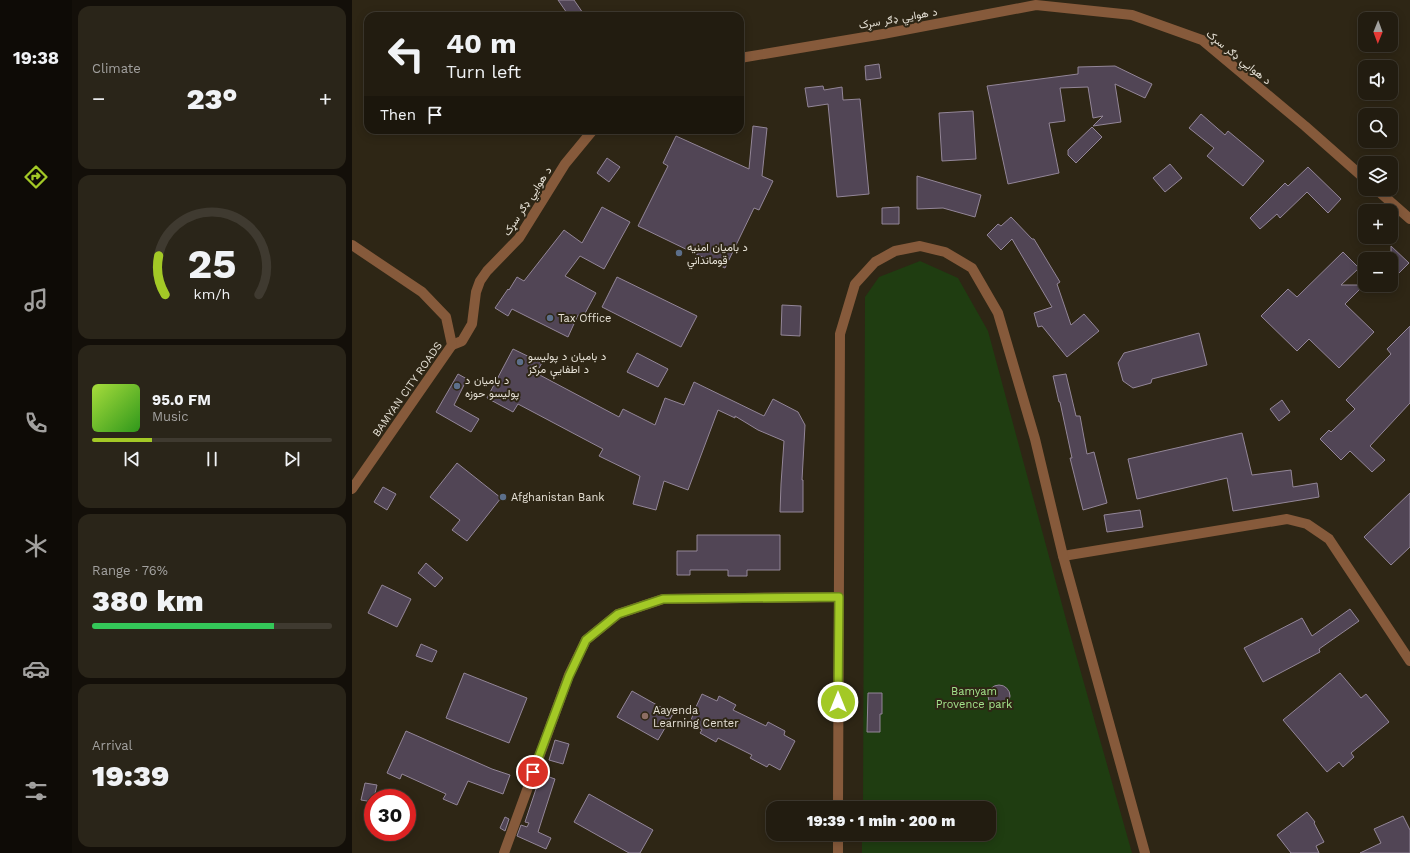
<!DOCTYPE html>
<html lang="en">
<head>
<meta charset="utf-8">
<style>
  body { margin:0; font-family:"Work Sans",Vazirmatn,sans-serif; background:#2a2519; color:#f1f3f6; height:100vh; display:flex; flex-direction:column; font-size:15px; white-space:nowrap }
  * { box-sizing:border-box; margin:0 }
  p { font-size:13px; color:#a2a19f }
  .icon { flex:none; width:22px; height:22px; fill:none; stroke:currentColor; stroke-width:2; stroke-linecap:round; stroke-linejoin:round }
  .map { position:relative; flex:1; overflow:hidden }
  .details { display:flex; flex-direction:column; gap:6px; padding:6px; background:#130f09; width:280px }
  .details>* { flex:none }
  .banner { position:absolute; left:12px; top:12px; width:380px; height:122px; border-radius:12px; box-shadow:0 2px 10px #0003,0 0 0 1px #3f3a30; background:#221c10; color:#f1f3f6; overflow:hidden }
  .needle { width:26px; rotate:181deg }
  .fabs { position:absolute; left:1006px; top:12px; display:grid; gap:8px }
  .fabs a { display:grid; place-items:center; width:40px; height:40px; border-radius:8px; background:#221c10; box-shadow:0 2px 10px #0003,0 0 0 1px #3f3a30; font-size:20px }
  .speed { position:absolute; left:12px; top:789px; display:flex; gap:8px; font-size:20px; font-weight:700; text-align:center }
  .speed>* { display:grid; place-content:center; width:52px; height:52px; border-radius:50%; background:#221c10; box-shadow:0 2px 10px #0003,0 0 0 1px #3f3a30; line-height:1 }
  .speed .limit { border:6px solid #d22; background:#fff; color:#111 }
  .pin { position:absolute; display:grid; place-items:center; width:34px; height:34px; color:#fff; margin:-17px; border:2px solid #fff; border-radius:50%; box-shadow:0 1px 4px #0007 }
  .me { position:absolute; width:44px; margin:-22px; rotate:0deg; stroke-linejoin:round; filter:drop-shadow(0 0 3px #0008) }
  .turn { display:flex; align-items:center; gap:14px; height:84px; padding:0 16px; font-size:18px }
  .turn .icon { width:52px; height:52px; stroke-width:2.5 }
  .turn b { display:block; font-size:28px; line-height:34px }
  .then { display:flex; align-items:center; height:38px; padding:0 16px; background:#0003; gap:8px; font-size:15px }
  .big { font-size:30px; font-weight:800; line-height:1.1 }
  .details .card { flex:1; display:flex; flex-direction:column; justify-content:center; gap:6px; min-width:0; padding:0 14px; border-radius:12px; background:#2a2519 }
  .details .dial { align-items:center; gap:0 }
  .dial svg { height:104px; overflow:visible; fill:none; stroke:#3f3a30; stroke-width:7; stroke-linecap:round; text-anchor:middle }
  .dial text { fill:#f1f3f6; stroke:none }
  .song { display:flex; align-items:center; gap:12px }
  .cover { width:48px; height:48px; border-radius:6px; background:linear-gradient(135deg,hsl(80 70% 55%),hsl(110 70% 35%)) }
  .played { height:4px; border-radius:2px; background:linear-gradient(90deg,#a3c926 25%,#3f3a30 25%) }
  .keys { display:flex; justify-content:space-around; direction:ltr }
  .heat { display:flex; justify-content:space-between; align-items:center; font-size:22px; direction:ltr }
  .charge { height:6px; border-radius:3px; background:linear-gradient(90deg,#34c759 76%,#3f3a30 0) }
  .trip { position:absolute; left:414px; top:801px; width:230px; height:40px; border-radius:12px; background:#221c10; box-shadow:0 2px 10px #0003,0 0 0 1px #3f3a30; font-weight:800; line-height:40px; text-align:center }
  main { display:flex; flex:1; min-height:0 }
  .tabs { display:flex; flex-direction:column; width:72px; justify-content:space-around; align-items:center; background:#0e0b06; color:#a2a19f }
  .tabs .icon { width:28px; height:28px }
  .tabs .active { color:#a3c926 }
  .tabs b { font-size:18px; color:#f1f3f6 }
  .map>svg:first-child { display:block }
  .green { fill:#1f3d11 }
  .building { fill:#514555; stroke:#938698 }
  .lines { fill:none; stroke-linecap:round; stroke-linejoin:round }
  .minor { stroke:#865a3b; stroke-width:10 }
  .tertiary { stroke:#865a3b; stroke-width:10 }
  .route-casing { stroke:#6a8319; stroke-width:10 }
  .route { stroke:#a3c926; stroke-width:7 }
  .service-dot { fill:#5c6f8a; stroke:#2e2615; stroke-width:1.5 }
  .education-dot { fill:#8d6e63; stroke:#2e2615; stroke-width:1.5 }
  .labels { text-anchor:middle; stroke-width:4; stroke-linejoin:round; paint-order:stroke }
  .street-label { font-size:11px; fill:#e6e1d6; stroke:#2e2615 }
  .poi-label { font-size:11px; fill:#e6e1d6; stroke:#2e2615; text-anchor:start }
  .park-label { font-size:11px; fill:#a3e28b; stroke:#2e2615 }
</style>
</head>
<body>
<main>
<nav class="tabs">
<b>19:38</b>
<svg class="icon active" aria-label="directions" viewBox="0 0 24 24"><path d="M12 3l9 9-9 9-9-9zM9 14v-3h6M13 9l2 2-2 2"/></svg>
<svg class="icon" aria-label="music" viewBox="0 0 24 24"><path d="M9 18V5l10-2v13"/><circle cx="6" cy="18" r="3"/><circle cx="16" cy="16" r="3"/></svg>
<svg class="icon" aria-label="phone" viewBox="0 0 24 24"><path d="M5 4h4l2 5-3 2q2 4 5 5l2-3 5 2v4C11 20 4 13 5 4z"/></svg>
<svg class="icon" aria-label="climate" viewBox="0 0 24 24"><path d="M12 3v18M4 7l16 10M4 17L20 7"/></svg>
<svg class="icon" aria-label="car" viewBox="0 0 24 24"><path d="M5 17H2v-5l4-1 3-4h7l3 4 3 1v5h-3M9 17h6M6 11h13"/><circle cx="7" cy="17" r="2"/><circle cx="17" cy="17" r="2"/></svg>
<svg class="icon" aria-label="filters" viewBox="0 0 24 24"><path d="M4 7h16M4 17h16"/><circle cx="9" cy="7" r="2"/><circle cx="15" cy="17" r="2"/></svg>
</nav>
<section class="details">
<div class="card"><p>Climate</p>
<div class="heat"><a>−</a><b class="big">23°</b><a>+</a></div>
</div>
<div class="card dial"><svg viewBox="0 0 100 80">
<path d="M14 69A42 42 0 1 1 86 69"/>
<path d="M14 69A42 42 0 0 1 9 39" stroke="#a3c926"/>
<text x="50" y="56" font-size="32" font-weight="700">25</text>
<text x="50" y="72" font-size="11">km/h</text>
</svg></div>
<div class="card">
<div class="song"><i class="cover"></i><div><b>95.0 FM</b><p>Music</p></div></div>
<div class="played"></div>
<div class="keys"><svg class="icon" aria-label="previous" viewBox="0 0 24 24"><path d="M18 5L8 12l10 7zM5 5v14"/></svg><svg class="icon" aria-label="pause" viewBox="0 0 24 24"><path d="M8 5v14M16 5v14"/></svg><svg class="icon" aria-label="next" viewBox="0 0 24 24"><path d="M6 5l10 7-10 7zM19 5v14"/></svg></div>
</div>
<div class="card"><p>Range · 76%</p><b class="big">380 km</b><div class="charge"></div></div>
<div class="card"><p>Arrival</p><b class="big">19:39</b></div>
</section>
<div class="map">
<svg width="1058" height="853" viewBox="0 0 1058 853">
  <rect width="100%" height="100%" fill="#2e2615"/>
  <polygon class="green" points="568,261 606,278 636,331 715,623 780,853 510,853 510,834 637,834 637,808 511,808 513,297 527,277"/>
  <g class="building">
    <polygon points="206,0 222,0 233,16 217,16"/>
    <polygon points="527,64 529,78 514,80 513,66"/>
    <polygon points="763,66 800,84 793,98 763,84 769,122 741,126 751,116 741,118 736,87 708,88 713,121 697,123 707,173 656,184 635,86 726,74 726,67"/>
    <polygon points="471,86 472,90 490,87 491,100 508,99 517,194 485,197 476,104 456,107 453,88"/>
    <polygon points="621,111 624,159 590,161 587,113"/>
    <polygon points="849,114 873,135 876,131 912,161 891,186 855,156 862,148 837,128"/>
    <polygon points="401,126 415,128 410,176 421,181 407,210 402,208 373,268 286,226 316,166 311,163 324,136 397,169"/>
    <polygon points="740,127 750,137 724,163 716,155 716,150"/>
    <polygon points="255,158 268,167 257,182 245,173"/>
    <polygon points="818,164 830,178 813,192 801,178"/>
    <polygon points="956,167 989,199 976,213 955,192 928,218 925,214 908,229 898,218 933,183 936,186"/>
    <polygon points="565,176 629,195 623,217 591,208 565,209"/>
    <polygon points="250,207 278,222 252,269 228,256 213,276 244,293 231,317 226,315 216,337 160,309 156,316 143,308 156,289 157,290 165,277 172,281 212,230 230,243"/>
    <polygon points="547,207 547,224 530,224 530,208"/>
    <polygon points="659,217 680,239 682,239 708,282 705,284 719,325 732,314 747,331 715,357 690,326 686,327 682,313 700,307 660,239 649,250 635,235 646,224 649,226"/>
    <polygon points="1039,246 1057,263 1039,281"/>
    <polygon points="991,252 1007,268 989,285 1012,285 993,304 1022,332 987,368 957,339 945,351 909,316 936,289 945,297"/>
    <polygon points="265,277 345,316 329,347 250,307"/>
    <polygon points="430,305 449,306 448,336 429,335"/>
    <polygon points="1058,326 1058,403 1018,446 1033,460 1020,472 998,451 989,460 968,439 977,430 979,432 1003,409 994,400 1039,354 1035,349"/>
    <polygon points="847,333 855,365 800,379 799,383 781,388 771,381 766,363 772,353"/>
    <polygon points="161,349 190,363 184,373 267,417 271,409 303,425 313,398 332,405 342,382 412,416 421,399 446,412 453,425 450,480 451,480 451,512 428,512 429,484 432,441 406,430 383,416 383,418 366,410 336,490 312,481 304,510 281,504 288,476 247,456 251,449 166,404 161,412 135,398"/>
    <polygon points="285,353 316,369 306,387 275,372"/>
    <polygon points="106,374 115,379 102,405 127,419 119,432 84,412"/>
    <polygon points="714,374 724,416 728,416 735,454 742,452 755,503 731,510 718,458 720,458 708,402 707,402 701,376"/>
    <polygon points="930,400 938,412 927,421 918,409"/>
    <polygon points="890,433 900,475 939,470 941,487 965,483 967,497 881,511 875,478 785,499 776,459"/>
    <polygon points="105,463 149,498 115,541 100,530 108,520 78,497"/>
    <polygon points="31,487 44,494 35,510 22,502"/>
    <polygon points="1058,493 1058,547 1039,565 1012,537"/>
    <polygon points="788,510 791,527 755,532 752,515"/>
    <polygon points="345,535 428,535 428,570 395,570 395,576 376,576 376,570 338,570 338,575 325,575 325,551 345,551"/>
    <polygon points="74,563 91,578 83,587 66,573"/>
    <polygon points="30,585 59,599 45,627 16,613"/>
    <polygon points="998,609 1007,621 967,649 968,652 911,682 892,648 950,618 960,636"/>
    <polygon points="69,644 85,651 80,662 64,656"/>
    <polygon points="112,673 175,698 157,743 94,718"/>
    <polygon points="988,673 1009,698 1014,694 1037,722 999,753 1002,757 991,767 987,762 975,772 931,720"/>
    <circle cx="647" cy="696" r="11"/>
    <polygon points="280,691 321,714 306,740 265,717"/>
    <polygon points="516,693 530,693 530,714 528,714 528,732 515,732"/>
    <polygon points="350,694 365,701 367,696 384,705 381,710 414,726 416,722 433,731 432,735 443,741 428,770 417,764 415,767 398,758 400,755 366,738 364,742 348,733 350,730 338,723 343,709"/>
    <polygon points="54,731 140,769 158,775 151,794 116,781 105,805 91,799 94,794 50,774 48,779 35,773"/>
    <polygon points="203,740 217,744 211,764 197,760"/>
    <polygon points="189,774 203,779 186,832 199,838 194,849 165,836 169,825 175,827 177,823 173,822"/>
    <polygon points="13,783 25,785 21,802 9,800"/>
    <polygon points="237,794 301,830 288,853 277,853 222,822"/>
    <polygon points="955,812 963,822 962,823 972,842 964,846 967,853 939,853 925,835"/>
    <polygon points="1051,816 1058,830 1058,853 1008,853 1029,843 1022,829"/>
    <polygon points="153,817 157,819 153,831 148,828"/>
  </g>
  <g class="lines">
    <g class="minor">
      <polyline points="388,58 531,34 684,5 780,15 850,40 953,126 1013,179"/>
      <polyline points="1024,189 1058,219"/>
      <polyline points="100,345 110,341 120,324 124,292 128,281 135,271 167,238 213,164 241,130"/>
      <polyline points="711,556 935,519 955,524 977,539 1058,661"/>
      <polyline points="486,808 488,334 503,284 523,262 543,251 568,246 593,252 620,268 646,313 683,439 711,556 793,853"/>
      <polyline points="152,853 217,675 234,640 266,614 311,599 487,597"/>
      <polyline points="486,853 486,834"/>
    </g>
    <polyline class="tertiary" points="0,245 70,292 94,317 100,345 0,489"/>
  </g>
  <g class="lines">
    <g class="route-casing">
      <polyline id="route" points="181,772 217,676 234,640 266,614 311,599 487,597 486,702"/>
    </g>
    <use href="#route" class="route"/>
  </g>
  <g class="service-dot">
    <circle cx="327" cy="253" r="4"/>
    <circle cx="198" cy="318" r="4"/>
    <circle cx="168" cy="362" r="4"/>
    <circle cx="105" cy="386" r="4"/>
    <circle cx="151" cy="497" r="4"/>
  </g>
  <circle class="education-dot" cx="293" cy="716" r="4"/>
  <g class="labels">
    <g class="street-label">
      <text transform="translate(546 18) rotate(-10)" y="4">د هوايي ډګر سړک</text>
      <text transform="translate(887 57) rotate(39)" y="4">د هوايي ډګر سړک</text>
      <text transform="translate(175 201) rotate(-57)" y="4">د هوايي ډګر سړک</text>
      <text transform="translate(55 389) rotate(-55)" y="4">BAMYAN CITY ROADS</text>
    </g>
    <g class="poi-label">
      <text x="335" y="251">د بامیان امنیه<tspan x="335" dy="13">قومانداني</tspan></text>
      <text x="206" y="322">Tax Office</text>
      <text x="176" y="360">د بامیان د پولیسو<tspan x="176" dy="13">د اطفايې مرکز</tspan></text>
      <text x="113" y="384">د بامیان د<tspan x="113" dy="13">پولیسو حوزه</tspan></text>
      <text x="159" y="501">Afghanistan Bank</text>
      <text x="301" y="714">Aayenda<tspan x="301" dy="13">Learning Center</tspan></text>
    </g>
    <g class="park-label">
      <text x="622" y="695">Bamyam<tspan x="622" dy="13">Provence park</tspan></text>
    </g>
  </g>
</svg>
<div class="fabs">
<a><svg class="needle" viewBox="-14 -14 28 28"><path d="M0-13l5 13h-10z" fill="#e53935"/><path d="M0 13l5-13h-10z" fill="#a2a19f"/></svg></a>
<a><svg class="icon" aria-label="sound" viewBox="0 0 24 24"><path d="M4 9h4l5-4v14l-5-4H4zM17 9q2 3 0 6"/></svg></a>
<a><svg class="icon" aria-label="search" viewBox="0 0 24 24"><circle cx="10" cy="10" r="6"/><path d="M15 15l6 6"/></svg></a>
<a><svg class="icon" aria-label="layers" viewBox="0 0 24 24"><path d="M12 4l9 5-9 5-9-5zM3 14l9 5 9-5"/></svg></a>
<a>+</a>
<a>−</a>
</div>
<div class="speed"><div class="limit">30</div></div>
<div class="pin" style="left:181px;top:772px;background:#d93025"><svg class="icon" aria-label="arrive" viewBox="0 0 24 24"><path d="M6 21V4h12l-3 4 3 4H6"/></svg></div>
<svg class="me" style="left:486px;top:702px" viewBox="-20 -20 40 40"><circle r="17" fill="#a3c926" stroke="#fff" stroke-width="3"/><path d="M0-11L8 9 0 5-8 9z" fill="#fff"/></svg>
<div class="trip">19:39 · 1 min · 200 m</div>
<div class="banner">
<div class="turn"><svg class="icon" aria-label="left" viewBox="0 0 24 24"><path d="M17 20v-9H6M10 6l-5 5 5 5"/></svg><div><b>40 m</b>Turn left</div></div>
<div class="then">Then<svg class="icon" aria-label="arrive" viewBox="0 0 24 24"><path d="M6 21V4h12l-3 4 3 4H6"/></svg></div>
</div>
</div>
</main>
</body>
</html>
